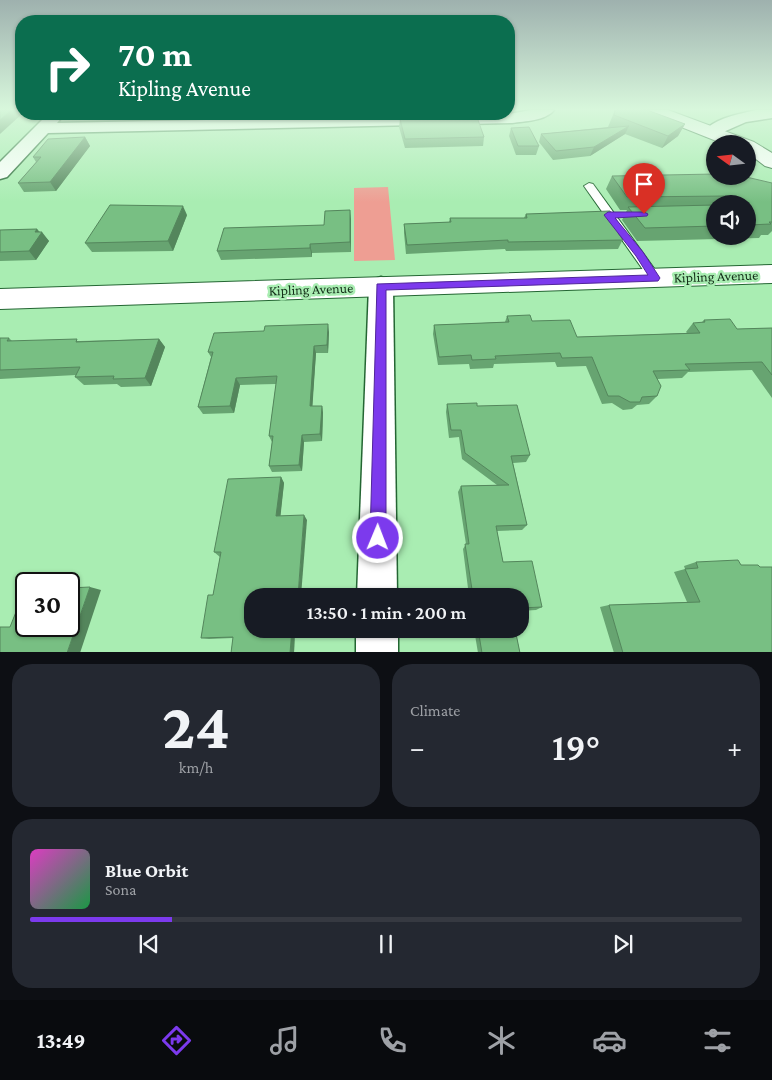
<!DOCTYPE html>
<html lang="en">
<head>
<meta charset="utf-8">
<style>
  body { margin:0; font-family:"Crimson Pro",serif; background:#242831; color:#f1f3f6; height:100vh; display:flex; flex-direction:column; font-size:19px; white-space:nowrap }
  * { box-sizing:border-box; margin:0 }
  p { font-size:16px; color:#9ea1a6 }
  .icon { flex:none; width:28px; height:28px; fill:none; stroke:currentColor; stroke-width:2; stroke-linecap:round; stroke-linejoin:round }
  .map { position:relative; height:652px; overflow:hidden }
  .drawer { display:flex; flex-direction:column; gap:12px; padding:12px; background:#0d0f14; flex:1 }
  .drawer>* { flex:none }
  .guide { position:absolute; left:15px; top:15px; width:500px; height:105px; border-radius:20px; box-shadow:0 1px 4px #0004; background:#0b6e4f; color:#fff; overflow:hidden }
  .needle { width:32px; rotate:285deg }
  .buttons { position:absolute; left:706px; top:135px; display:grid; gap:10px }
  .buttons a { display:grid; place-items:center; width:50px; height:50px; border-radius:50%; background:#171b24; box-shadow:0 1px 4px #0004; font-size:25px }
  .speed { position:absolute; left:15px; top:572px; display:flex; gap:10px; font-size:25px; font-weight:700; text-align:center }
  .speed>* { display:grid; place-content:center; width:65px; height:65px; border-radius:50%; background:#171b24; box-shadow:0 1px 4px #0004; line-height:1 }
  .speed .limit { border:2px solid #111; border-radius:8px; background:#fff; color:#111 }
  .pin { position:absolute; display:grid; place-items:center; width:42px; height:42px; color:#fff; margin:-51px -21px; border-radius:50% 50% 50% 0; rotate:-45deg; box-shadow:0 0 5px #0007 }
  .pin .icon { rotate:45deg }
  .me { position:absolute; width:55px; margin:-28px; rotate:1deg; stroke-linejoin:round; filter:drop-shadow(0 0 4px #0008) }
  .turn { display:flex; align-items:center; gap:18px; height:105px; padding:0 20px; font-size:22px }
  .turn .icon { width:65px; height:65px; stroke-width:2.5 }
  .turn b { display:block; font-size:35px; line-height:42px }
  .big { font-size:38px; font-weight:600; line-height:1.1 }
  .drawer .tile { flex:1; display:flex; flex-direction:column; justify-content:center; gap:8px; min-width:0; padding:0 18px; border-radius:20px; background:#242831 }
  .drawer .dial { align-items:center; gap:0 }
  .dial b { font-size:65px; line-height:1 }
  .song { display:flex; align-items:center; gap:15px }
  .cover { width:60px; height:60px; border-radius:8px; background:linear-gradient(135deg,hsl(310 70% 55%),hsl(140 70% 35%)) }
  .played { height:5px; border-radius:2px; background:linear-gradient(90deg,#7c3aed 20%,#363941 20%) }
  .keys { display:flex; justify-content:space-around; direction:ltr }
  .heat { display:flex; justify-content:space-between; align-items:center; font-size:28px; direction:ltr }
  .drawer .tiles { flex:1; display:grid; gap:12px; grid-template-columns:1fr 1fr }
  .tile:last-child { grid-column:span 2 }
  .trip { position:absolute; left:244px; top:588px; width:285px; height:50px; border-radius:20px; background:#171b24; box-shadow:0 1px 4px #0004; font-weight:600; line-height:50px; text-align:center }
  .dock { display:flex; height:80px; justify-content:space-around; align-items:center; background:#090b0e; color:#9ea1a6 }
  .dock .icon { width:35px; height:35px }
  .dock .on { color:#7c3aed }
  .dock b { font-size:22px; color:#f1f3f6 }
  .map>svg:first-child { display:block }
  .green { fill:#ee9e93 }
  .lines { fill:none; stroke-linecap:round; stroke-linejoin:round }
  .lane-casing { stroke:#246633; stroke-width:2 }
  .street-casing { stroke:#246633; stroke-width:3 }
  .secondary-casing { stroke:#246633; stroke-width:2 }
  .lane { fill:#fff; fill-rule:evenodd }
  .street { fill:#fff; fill-rule:evenodd }
  .secondary { fill:#fff; fill-rule:evenodd }
  .wall { fill:#67a471; fill-rule:evenodd }
  .shaded-wall { fill:#54865c }
  .building { fill:#78bf83; stroke:#54865c }
  .route { fill:#7c3aed; stroke:#51269a }
  .labels { text-anchor:middle; stroke-width:5; stroke-linejoin:round; paint-order:stroke }
  .street-label { font-size:14px; fill:#132e18; stroke:#a9edb2 }
</style>
</head>
<body>
<div class="map">
<svg width="772" height="653" viewBox="0 0 772 653">
  <rect width="100%" height="100%" fill="#a9edb2"/>
  <polygon class="green" points="388,187 395,260 354,261 354,188"/>
  <g class="lines">
    <g class="lane-casing">
      <polygon id="lane" points="589,183 593,184 661,278 659,281 651,281 584,186"/>
    </g>
    <g class="street-casing">
      <g id="street">
        <path d="M531,110H554C545,121 525,121 512,123L48,133L7,177L0,179V162L48,114H61L63,116L57,123L509,114Z"/>
        <path d="M756,110H772V118L746,122L712,137L706,136L704,132C714,118 740,114 756,110Z"/>
        <polygon points="381,277 390,280 393,286 397,596 357,596 369,286 372,280"/>
        <rect x="356" y="629" width="42" height="24"/>
      </g>
    </g>
    <g class="secondary-casing">
      <g id="secondary">
        <polygon points="644,110 668,110 754,142 772,153 772,168 765,166 748,153 748,144 724,144 646,113"/>
        <polygon points="772,265 772,283 0,309 0,289"/>
      </g>
    </g>
    <use href="#lane" class="lane"/>
    <use href="#street" class="street"/>
    <use href="#secondary" class="secondary"/>
  </g>
  <g class="wall">
    <polygon points="615,110 685,124 678,136 662,148 625,134 590,156 553,160 539,142 541,134 608,127"/>
    <polygon points="400,119 484,137 483,146 405,148 399,127"/>
    <polygon points="511,128 539,146 536,155 516,155 509,136"/>
    <polygon points="85,137 90,146 56,191 24,192 18,183 36,162 33,157"/>
    <path d="M612,176L772,183V231L768,235H761L759,238L637,241L622,220L627,210H620L606,189ZM715,204H748V236H715Z"/>
    <polygon points="526,214 626,233 618,249 506,251 505,249 406,254 404,233 404,224 449,222 450,218 524,218"/>
    <polygon points="187,215 173,251 92,252 85,243"/>
    <polygon points="351,219 351,252 312,253 312,257 221,260 217,251"/>
    <polygon points="37,229 49,241 36,260 0,261 0,230"/>
    <polygon points="507,316 532,321 577,337 687,333 686,332 693,323 701,323 704,320 737,329 772,328 772,398 752,370 688,372 682,378 657,379 657,396 649,404 637,405 632,409 623,410 612,403 602,404 586,366 557,367 555,362 494,364 493,368 470,369 469,364 438,365 433,334 434,325 505,322"/>
    <polygon points="329,332 328,353 316,353 312,406 322,406 323,413 322,441 304,442 302,471 272,472 269,466 272,442 269,436 276,384 240,385 234,413 203,414 198,407 211,357 208,352"/>
    <polygon points="0,338 9,338 12,341 80,341 159,339 165,347 151,386 121,387 117,384 84,385 75,377 76,375 0,379"/>
    <polygon points="447,404 477,406 530,455 526,462 513,463 527,525 522,530 497,531 503,562 542,607 536,610 520,611 520,596 469,596 463,549 466,544 458,492 461,486 497,485 462,459 459,437 449,438 446,412"/>
    <polygon points="281,477 284,483 280,516 307,520 252,596 295,629 294,653 231,653 233,638 209,639 201,638 213,595 220,557 214,552"/>
    <polygon points="696,562 772,653 614,653 600,607 609,605 687,602 674,572 685,569 684,566"/>
    <polygon points="474,629 515,629 520,653 478,653"/>
  </g>
  <g class="shaded-wall">
    <polygon points="11,110 21,110 22,114 0,134 0,120"/>
    <polygon points="685,124 678,136 662,148 668,136"/>
    <polygon points="629,126 625,134 590,156 594,147"/>
    <polygon points="85,137 90,146 56,191 50,182"/>
    <polygon points="183,206 187,215 173,251 168,241"/>
    <polygon points="350,210 351,219 351,252 350,242"/>
    <polygon points="37,229 40,234 42,232 49,241 36,260 29,251 35,232"/>
    <polygon points="310,244 312,253 312,257 310,248"/>
    <polygon points="328,324 329,332 328,353 327,345"/>
    <polygon points="159,339 165,347 151,386 145,378"/>
    <polygon points="314,346 316,353 312,413 310,406"/>
    <polygon points="236,378 240,385 234,413 230,406"/>
    <polygon points="322,406 323,413 322,441 320,434"/>
    <polygon points="302,435 304,442 302,471 299,465"/>
    <polygon points="281,477 284,483 280,521 276,516"/>
    <polygon points="304,515 307,520 301,596 298,596"/>
    <polygon points="90,587 101,590 80,653 67,653"/>
    <polygon points="292,629 295,629 294,653 290,653"/>
  </g>
  <g class="building">
    <polygon points="0,110 11,110 0,120"/>
    <polygon points="615,110 647,110 685,124 668,136 614,115"/>
    <polygon points="477,117 484,137 405,139 400,119"/>
    <polygon points="629,126 594,147 556,151 541,134"/>
    <polygon points="529,127 539,146 518,146 511,128"/>
    <polygon points="85,137 50,182 18,183 41,157 33,157 48,139"/>
    <polygon points="715,174 715,176 742,176 772,183 772,222 769,222 771,224 748,225 748,204 726,204 726,196 627,197 612,176"/>
    <polygon points="110,205 183,206 168,241 85,243"/>
    <polygon points="715,205 715,226 645,228 628,207"/>
    <polygon points="350,210 350,242 310,244 310,248 217,251 224,228 324,225 325,211"/>
    <polygon points="610,211 626,233 618,233 623,240 508,242 508,240 407,245 404,224 451,222 450,218 527,218 526,214"/>
    <polygon points="37,229 35,232 42,232 29,251 0,252 0,230"/>
    <polygon points="530,315 532,321 570,320 577,337 700,333 693,323 705,322 704,320 730,319 737,329 772,328 772,375 762,362 685,364 690,370 653,371 661,386 657,396 642,397 640,402 630,402 619,396 608,396 592,357 562,358 560,353 495,356 496,359 472,360 471,355 439,357 434,325 509,322 507,316"/>
    <polygon points="328,324 327,345 314,346 310,406 322,406 320,434 302,435 299,465 269,466 273,436 269,436 277,376 236,378 230,406 198,407 213,352 208,352 214,333 264,331 265,326"/>
    <polygon points="0,338 9,338 7,341 77,339 76,342 159,339 145,378 113,379 114,376 75,377 80,367 0,370"/>
    <polygon points="477,403 477,406 517,405 530,455 511,456 527,525 496,526 503,562 532,561 542,607 520,608 520,596 473,596 465,544 469,544 461,486 509,485 465,453 461,430 451,430 447,404"/>
    <polygon points="281,477 276,516 304,515 298,596 252,596 252,629 292,629 290,653 231,653 233,637 201,638 208,595 213,595 221,552 214,552 228,479"/>
    <polygon points="738,560 741,565 758,565 760,567 772,567 772,653 623,653 609,605 700,602 685,569 698,568 696,562"/>
    <polygon points="90,587 67,653 0,653 0,627 10,627 18,607 26,606 26,626 69,626 69,588"/>
    <polygon points="478,629 515,629 520,653 482,653"/>
  </g>
  <linearGradient id="sky" x2="0" y2="1"><stop stop-color="#9eb1ae"/><stop offset="0.54" stop-color="#d8f7dc"/><stop offset="1" stop-color="#d8f7dc" stop-opacity="0"/></linearGradient>
  <rect width="772" height="202" fill="url(#sky)"/>
  <polygon class="route" points="644,212 648,214 647,216 615,218 643,252 660,278 658,281 386,290 386,538 384,543 378,546 372,543 370,538 377,284 648,275 636,256 604,215 608,212"/>
  <g class="labels">
    <g class="street-label">
      <text transform="translate(716 276) rotate(-2)" y="5">Kipling Avenue</text>
      <text transform="translate(311 289) rotate(-2)" y="5">Kipling Avenue</text>
    </g>
  </g>
</svg>
<div class="buttons">
<a><svg class="needle" viewBox="-14 -14 28 28"><path d="M0-13l5 13h-10z" fill="#e53935"/><path d="M0 13l5-13h-10z" fill="#9ea1a6"/></svg></a>
<a><svg class="icon" aria-label="sound" viewBox="0 0 24 24"><path d="M4 9h4l5-4v14l-5-4H4zM17 9q2 3 0 6"/></svg></a>
</div>
<div class="speed"><div class="limit">30</div></div>
<div class="pin" style="left:644px;top:214px;background:#d93025"><svg class="icon" aria-label="arrive" viewBox="0 0 24 24"><path d="M6 21V4h12l-3 4 3 4H6"/></svg></div>
<svg class="me" style="left:378px;top:538px" viewBox="-20 -20 40 40"><circle r="17" fill="#7c3aed" stroke="#fff" stroke-width="3"/><path d="M0-11L8 9 0 5-8 9z" fill="#fff"/></svg>
<div class="trip">13:50 · 1 min · 200 m</div>
<div class="guide">
<div class="turn"><svg class="icon" aria-label="right" viewBox="0 0 24 24"><path d="M7 20v-9h11M14 6l5 5-5 5"/></svg><div><b>70 m</b>Kipling Avenue</div></div>
</div>
</div>
<section class="drawer">
<div class="tiles">
<div class="tile dial"><b>24</b><p>km/h</p></div>
<div class="tile"><p>Climate</p>
<div class="heat"><a>−</a><b class="big">19°</b><a>+</a></div>
</div>
<div class="tile">
<div class="song"><i class="cover"></i><div><b>Blue Orbit</b><p>Sona</p></div></div>
<div class="played"></div>
<div class="keys"><svg class="icon" aria-label="previous" viewBox="0 0 24 24"><path d="M18 5L8 12l10 7zM5 5v14"/></svg><svg class="icon" aria-label="pause" viewBox="0 0 24 24"><path d="M8 5v14M16 5v14"/></svg><svg class="icon" aria-label="next" viewBox="0 0 24 24"><path d="M6 5l10 7-10 7zM19 5v14"/></svg></div>
</div>
</div>
</section>
<nav class="dock">
<b>13:49</b>
<svg class="icon on" aria-label="directions" viewBox="0 0 24 24"><path d="M12 3l9 9-9 9-9-9zM9 14v-3h6M13 9l2 2-2 2"/></svg>
<svg class="icon" aria-label="music" viewBox="0 0 24 24"><path d="M9 18V5l10-2v13"/><circle cx="6" cy="18" r="3"/><circle cx="16" cy="16" r="3"/></svg>
<svg class="icon" aria-label="phone" viewBox="0 0 24 24"><path d="M5 4h4l2 5-3 2q2 4 5 5l2-3 5 2v4C11 20 4 13 5 4z"/></svg>
<svg class="icon" aria-label="climate" viewBox="0 0 24 24"><path d="M12 3v18M4 7l16 10M4 17L20 7"/></svg>
<svg class="icon" aria-label="car" viewBox="0 0 24 24"><path d="M5 17H2v-5l4-1 3-4h7l3 4 3 1v5h-3M9 17h6M6 11h13"/><circle cx="7" cy="17" r="2"/><circle cx="17" cy="17" r="2"/></svg>
<svg class="icon" aria-label="filters" viewBox="0 0 24 24"><path d="M4 7h16M4 17h16"/><circle cx="9" cy="7" r="2"/><circle cx="15" cy="17" r="2"/></svg>
</nav>
</body>
</html>
